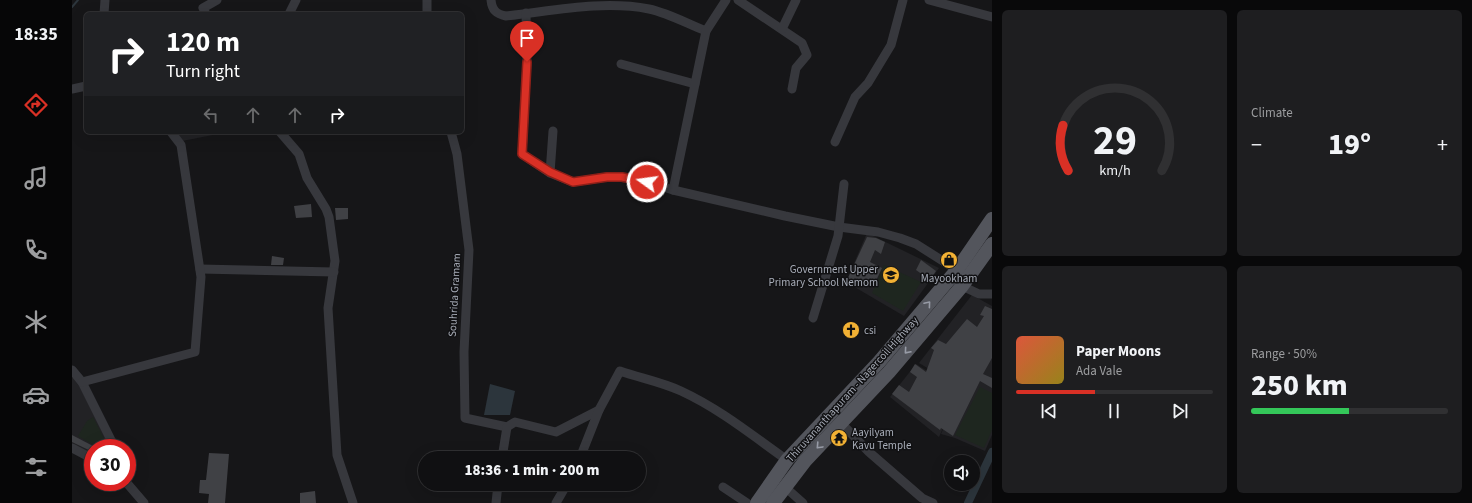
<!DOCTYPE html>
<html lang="en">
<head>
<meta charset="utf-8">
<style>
  body { margin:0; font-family:"Source Sans 3",sans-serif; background:#1e1e20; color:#f1f3f6; height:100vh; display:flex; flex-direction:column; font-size:15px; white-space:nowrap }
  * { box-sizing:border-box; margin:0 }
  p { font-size:13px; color:#9c9d9f }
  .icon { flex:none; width:22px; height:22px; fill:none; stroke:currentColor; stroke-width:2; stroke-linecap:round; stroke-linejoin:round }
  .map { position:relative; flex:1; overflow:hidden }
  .drawer { display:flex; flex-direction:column; gap:10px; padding:10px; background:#09090a; width:480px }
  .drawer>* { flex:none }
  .banner { position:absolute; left:12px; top:12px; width:380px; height:122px; border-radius:6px; box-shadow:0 4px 16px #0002,0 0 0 1px #303032; background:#202124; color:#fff; overflow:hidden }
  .buttons { position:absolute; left:872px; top:455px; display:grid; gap:8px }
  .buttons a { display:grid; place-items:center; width:36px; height:36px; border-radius:50%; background:#101012; box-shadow:0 4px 16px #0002,0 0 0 1px #303032; font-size:20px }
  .speed { position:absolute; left:12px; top:439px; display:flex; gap:8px; font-size:20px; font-weight:700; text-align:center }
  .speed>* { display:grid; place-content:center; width:52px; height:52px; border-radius:50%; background:#101012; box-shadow:0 4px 16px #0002,0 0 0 1px #303032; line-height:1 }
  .speed .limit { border:6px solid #d22; background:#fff; color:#111 }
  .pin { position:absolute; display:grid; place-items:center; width:34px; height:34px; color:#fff; margin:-41px -17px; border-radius:50% 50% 50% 0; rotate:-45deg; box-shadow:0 0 4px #0007 }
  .pin .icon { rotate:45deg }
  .me { position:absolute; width:44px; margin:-22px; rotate:284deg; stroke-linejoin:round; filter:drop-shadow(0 0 3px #0008) }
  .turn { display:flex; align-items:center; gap:14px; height:84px; padding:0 16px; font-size:18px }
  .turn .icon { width:52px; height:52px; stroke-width:2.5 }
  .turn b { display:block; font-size:28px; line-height:34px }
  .lanes { display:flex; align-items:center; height:38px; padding:0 16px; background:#0003; justify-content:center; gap:20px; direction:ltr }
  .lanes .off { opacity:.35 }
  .big { font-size:30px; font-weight:800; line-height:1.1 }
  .drawer .card { flex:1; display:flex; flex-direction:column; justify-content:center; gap:6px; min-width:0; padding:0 14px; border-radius:6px; background:#1e1e20 }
  .drawer .dial { align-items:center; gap:0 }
  .dial svg { height:104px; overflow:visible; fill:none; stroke:#303032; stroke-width:7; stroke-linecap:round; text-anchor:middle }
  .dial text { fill:#f1f3f6; stroke:none }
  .song { display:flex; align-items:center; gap:12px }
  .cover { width:48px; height:48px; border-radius:6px; background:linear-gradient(135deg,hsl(10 70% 55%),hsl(50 70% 35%)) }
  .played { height:4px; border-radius:2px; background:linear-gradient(90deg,#d93025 40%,#303032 40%) }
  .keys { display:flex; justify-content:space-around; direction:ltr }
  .heat { display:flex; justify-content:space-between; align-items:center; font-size:22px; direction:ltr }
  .charge { height:6px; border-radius:3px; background:linear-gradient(90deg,#34c759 50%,#303032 0) }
  .drawer .tiles { flex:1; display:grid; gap:10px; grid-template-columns:repeat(2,1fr) }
  .trip { position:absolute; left:346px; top:451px; width:228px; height:40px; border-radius:20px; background:#101012; box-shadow:0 4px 16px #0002,0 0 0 1px #303032; font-weight:800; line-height:40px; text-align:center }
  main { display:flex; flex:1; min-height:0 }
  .dock { display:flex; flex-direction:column; width:72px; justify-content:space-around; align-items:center; background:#060607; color:#9c9d9f }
  .dock .icon { width:28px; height:28px }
  .dock .on { color:#d93025 }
  .dock b { font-size:18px; color:#f1f3f6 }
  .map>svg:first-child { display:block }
  .built { fill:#222225 }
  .green { fill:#1e261f }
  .water { fill:#2c353c }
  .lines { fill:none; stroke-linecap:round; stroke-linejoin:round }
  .stream { stroke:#2c353c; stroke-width:2 }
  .canal { stroke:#2c353c; stroke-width:8 }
  .building { fill:#404145 }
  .street { stroke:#37383d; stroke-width:9 }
  .primary { stroke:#53555c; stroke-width:14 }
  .oneway { stroke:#979ba6 }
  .route-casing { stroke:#8d1f18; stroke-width:10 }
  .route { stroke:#d93025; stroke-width:7 }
  .labels { text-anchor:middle; stroke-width:3; stroke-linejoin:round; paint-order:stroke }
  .poi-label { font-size:11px; fill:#a8adb8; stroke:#111113; text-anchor:start }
  .street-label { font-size:11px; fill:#a8adb8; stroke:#111113 }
</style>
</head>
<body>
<main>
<nav class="dock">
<b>18:35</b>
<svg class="icon on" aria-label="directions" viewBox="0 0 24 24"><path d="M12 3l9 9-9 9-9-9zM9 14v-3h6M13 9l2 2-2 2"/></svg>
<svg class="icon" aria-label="music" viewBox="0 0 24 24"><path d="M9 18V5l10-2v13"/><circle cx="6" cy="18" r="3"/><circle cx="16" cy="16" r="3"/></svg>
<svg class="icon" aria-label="phone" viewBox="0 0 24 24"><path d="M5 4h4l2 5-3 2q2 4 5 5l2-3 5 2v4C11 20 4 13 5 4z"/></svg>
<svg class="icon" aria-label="climate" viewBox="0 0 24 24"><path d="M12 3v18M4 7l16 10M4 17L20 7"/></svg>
<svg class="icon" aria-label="car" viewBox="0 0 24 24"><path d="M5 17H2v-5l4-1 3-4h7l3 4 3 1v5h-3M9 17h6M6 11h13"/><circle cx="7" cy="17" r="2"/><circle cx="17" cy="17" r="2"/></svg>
<svg class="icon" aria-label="filters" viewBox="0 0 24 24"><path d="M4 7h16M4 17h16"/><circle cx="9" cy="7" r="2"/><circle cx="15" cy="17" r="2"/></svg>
</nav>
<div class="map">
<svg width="920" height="503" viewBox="0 0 920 503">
  <rect width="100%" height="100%" fill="#161618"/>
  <g class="built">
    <polygon points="98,132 156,132 105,142"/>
    <polygon points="795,233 867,268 832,316 774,282"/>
    <polygon points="900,295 920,306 920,435 913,451 883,438 869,434 886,394 867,437 818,397 844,364 887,391 889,388 847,363"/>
    <polygon points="0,378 3,378 40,448 21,448 21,457 0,446"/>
  </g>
  <g class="green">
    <polygon points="812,265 849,282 831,311 800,293"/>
    <polygon points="908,387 920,393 920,430 912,448 883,435"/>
    <polygon points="21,417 37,448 27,448 6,436 15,421"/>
  </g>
  <polygon class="water" points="418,384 443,391 438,415 412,415"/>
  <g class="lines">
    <polyline class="stream" points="0,7 6,0"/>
    <polyline class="canal" points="896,503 920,452"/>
  </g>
  <g class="building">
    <polygon points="239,204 240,217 224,218 222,206"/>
    <polygon points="263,208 276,208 276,219 264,220"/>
    <polygon points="795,237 804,238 813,242 809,254 803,250 798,262 810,268 801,287 790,281 788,284 775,280"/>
    <polygon points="200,256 212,258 211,265 199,265"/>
    <polygon points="849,260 864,271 858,280 844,270"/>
    <polygon points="913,306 920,309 920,358 911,374 920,378 920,388 908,381 881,436 869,428 868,430 820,394 827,385 837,392 845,377 838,372 843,364 854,372 862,350 859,348 866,340 874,344 895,319 905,327 912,316 908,315"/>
    <polygon points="0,435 21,446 21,452 0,442"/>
    <polygon points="137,453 157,454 153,503 136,503 137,494 127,493 128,480 134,480"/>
    <polygon points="243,491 244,503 228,503 228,493"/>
  </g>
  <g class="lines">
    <g class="street">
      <polyline points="355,0 355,14"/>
      <path d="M419,0C420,10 424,14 434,16C481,11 530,0 577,9C596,13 616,24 634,31"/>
      <polyline points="666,0 730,43 735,55 724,68 720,89"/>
      <polyline points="857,0 920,17"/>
      <polyline points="454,13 455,62 450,154 478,173 501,182 535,177 562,178 601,190 713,216 767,227 806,232 828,238 844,244 885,270"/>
      <polyline points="32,14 33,0"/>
      <polyline points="134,14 131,8 145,0"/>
      <polyline points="217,14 224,0"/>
      <polyline points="710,29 724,0"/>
      <polyline points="549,64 623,84"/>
      <polyline points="0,89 14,86"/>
      <polyline points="208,132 227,154 235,178 254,209 257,217 263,261 256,308 265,455 281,503"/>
      <polyline points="379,132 385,154 397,250 392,352 393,418 435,427"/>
      <polyline points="763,142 783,97 796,83 819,45 831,0"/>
      <polyline points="478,173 481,131"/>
      <polyline points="601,190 634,31 654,0"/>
      <polyline points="128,269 262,272"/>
      <polyline points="890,286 907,294 920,294"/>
      <polyline points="741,318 766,236 772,184"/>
      <polyline points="0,370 10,382 43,448"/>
      <polyline points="10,382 123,352 129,277 109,145 99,132"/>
      <polyline points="769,423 797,452 850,498 861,503"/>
      <polyline points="0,448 21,459"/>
      <path d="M430,458L435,427L443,422L484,432L527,410L548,371C568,378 590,382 609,391C648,409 681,436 715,460"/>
      <polyline points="508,458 527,410"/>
      <polyline points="54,482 72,503"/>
      <polyline points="651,487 675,503"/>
      <polyline points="713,487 731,503"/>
      <polyline points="424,503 426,484"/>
      <polyline points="484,503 495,484"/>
    </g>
    <g class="primary">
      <polyline points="685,503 715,460 807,362 885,270 920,219"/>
      <polyline points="701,503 733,461 817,372 890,286 920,244"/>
    </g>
  </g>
  <defs><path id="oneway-chevron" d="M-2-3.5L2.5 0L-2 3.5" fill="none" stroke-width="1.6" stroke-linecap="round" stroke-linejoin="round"/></defs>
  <g class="oneway">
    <use href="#oneway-chevron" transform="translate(856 304) rotate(-50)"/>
    <use href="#oneway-chevron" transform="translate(835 351) rotate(131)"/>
    <use href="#oneway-chevron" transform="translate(747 446) rotate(133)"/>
  </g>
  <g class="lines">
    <g class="route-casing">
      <polyline id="route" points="455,62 450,154 478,172 501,182 535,177 550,177 575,182"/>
    </g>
    <use href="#route" class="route"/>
  </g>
  <defs>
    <g id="shop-disc" transform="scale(0.9)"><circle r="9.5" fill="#f2b134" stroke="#111113"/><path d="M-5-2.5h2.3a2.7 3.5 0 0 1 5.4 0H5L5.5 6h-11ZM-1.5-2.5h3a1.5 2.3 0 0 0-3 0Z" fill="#111"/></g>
    <g id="school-disc" transform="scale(0.9)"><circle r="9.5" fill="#f2b134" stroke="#111113"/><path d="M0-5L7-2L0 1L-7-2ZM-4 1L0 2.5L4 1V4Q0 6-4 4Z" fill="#111"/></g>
    <g id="church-disc" transform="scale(0.9)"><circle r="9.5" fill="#f2b134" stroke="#111113"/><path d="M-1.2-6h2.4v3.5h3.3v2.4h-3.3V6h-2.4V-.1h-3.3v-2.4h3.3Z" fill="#111"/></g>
    <g id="temple-disc" transform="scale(0.9)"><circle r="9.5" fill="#f2b134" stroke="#111113"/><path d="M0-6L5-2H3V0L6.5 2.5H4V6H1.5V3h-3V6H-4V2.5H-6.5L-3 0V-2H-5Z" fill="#111"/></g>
  </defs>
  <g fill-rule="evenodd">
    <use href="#shop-disc" x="877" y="260"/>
    <use href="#school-disc" x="819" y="275"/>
    <use href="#church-disc" x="779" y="330"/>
    <use href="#temple-disc" x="767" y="438"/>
  </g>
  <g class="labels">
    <g class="poi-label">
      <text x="806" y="273" text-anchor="end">Government Upper<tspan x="806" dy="13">Primary School Nemom</tspan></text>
      <text x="877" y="282" text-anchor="middle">Mayookham</text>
      <text x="792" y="334">csi</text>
      <text x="780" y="436">Aayilyam<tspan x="780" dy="13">Kavu Temple</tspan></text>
    </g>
    <g class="street-label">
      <text transform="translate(382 295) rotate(-87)" y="4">Souhrida Gramam</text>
      <text transform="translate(780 389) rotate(-48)" y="4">Thiruvananthapuram - Nagercoil Highway</text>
    </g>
  </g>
</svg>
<div class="buttons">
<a><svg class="icon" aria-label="sound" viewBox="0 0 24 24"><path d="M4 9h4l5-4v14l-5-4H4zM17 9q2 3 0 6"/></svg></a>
</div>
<div class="speed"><div class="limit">30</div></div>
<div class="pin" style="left:455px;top:62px;background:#d93025"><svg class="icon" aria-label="arrive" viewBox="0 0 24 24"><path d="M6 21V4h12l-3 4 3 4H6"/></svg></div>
<svg class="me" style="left:575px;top:182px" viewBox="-20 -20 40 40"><circle r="17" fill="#d93025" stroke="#fff" stroke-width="3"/><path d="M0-11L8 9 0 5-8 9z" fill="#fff"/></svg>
<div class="trip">18:36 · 1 min · 200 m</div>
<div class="banner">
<div class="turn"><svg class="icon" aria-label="right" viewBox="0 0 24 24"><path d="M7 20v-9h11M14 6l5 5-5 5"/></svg><div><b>120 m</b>Turn right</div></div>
<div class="lanes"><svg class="icon off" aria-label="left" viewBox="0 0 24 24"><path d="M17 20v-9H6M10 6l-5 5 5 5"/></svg><svg class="icon off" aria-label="ahead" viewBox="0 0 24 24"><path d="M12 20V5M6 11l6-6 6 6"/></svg><svg class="icon off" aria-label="ahead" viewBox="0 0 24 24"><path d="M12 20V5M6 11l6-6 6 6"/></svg><svg class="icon" aria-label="right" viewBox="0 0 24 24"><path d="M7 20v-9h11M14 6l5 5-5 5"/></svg></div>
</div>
</div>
<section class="drawer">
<div class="tiles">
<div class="card dial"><svg viewBox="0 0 100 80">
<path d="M14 69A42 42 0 1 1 86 69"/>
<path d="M14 69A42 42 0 0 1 10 34" stroke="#d93025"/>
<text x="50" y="56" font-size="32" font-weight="700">29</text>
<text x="50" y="72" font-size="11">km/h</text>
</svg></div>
<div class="card"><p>Climate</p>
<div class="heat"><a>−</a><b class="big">19°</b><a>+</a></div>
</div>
<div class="card">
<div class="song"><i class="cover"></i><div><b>Paper Moons</b><p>Ada Vale</p></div></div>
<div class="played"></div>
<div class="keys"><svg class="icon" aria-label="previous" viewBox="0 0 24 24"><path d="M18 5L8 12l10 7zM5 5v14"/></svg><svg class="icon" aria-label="pause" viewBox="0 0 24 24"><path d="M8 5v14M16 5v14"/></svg><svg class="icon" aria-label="next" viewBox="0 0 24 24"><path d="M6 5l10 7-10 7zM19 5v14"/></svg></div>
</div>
<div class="card"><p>Range · 50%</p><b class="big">250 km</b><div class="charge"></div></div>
</div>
</section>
</main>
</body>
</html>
